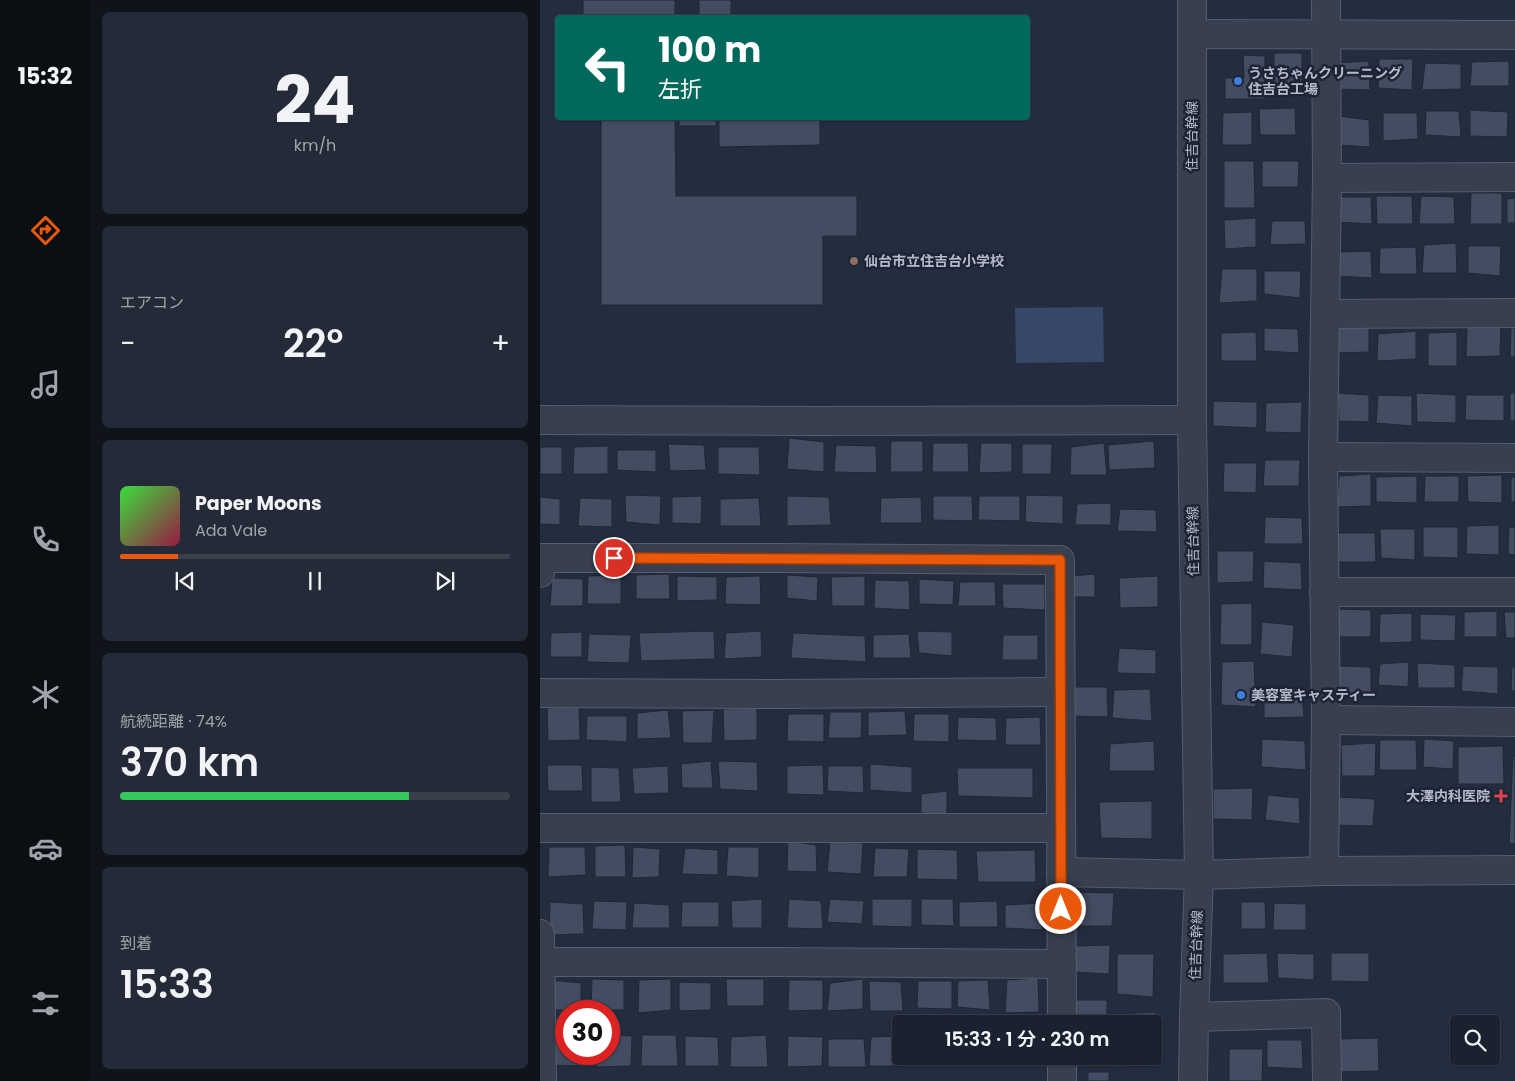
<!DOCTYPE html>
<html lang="ja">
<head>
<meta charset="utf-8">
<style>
  body { margin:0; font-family:Poppins,"Noto Sans JP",sans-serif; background:#242a37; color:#f1f3f6; height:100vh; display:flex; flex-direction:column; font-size:19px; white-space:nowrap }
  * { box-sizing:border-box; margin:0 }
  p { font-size:16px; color:#a0a4aa }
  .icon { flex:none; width:28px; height:28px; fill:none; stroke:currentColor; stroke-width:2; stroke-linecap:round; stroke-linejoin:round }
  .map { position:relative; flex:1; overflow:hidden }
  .sheet { display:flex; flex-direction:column; gap:12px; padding:12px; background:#0f131a; width:450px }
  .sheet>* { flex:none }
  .banner { position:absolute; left:15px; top:15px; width:475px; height:105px; border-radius:5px; box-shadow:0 1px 4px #0004,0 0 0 1px #393f4b; background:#00695c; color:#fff; overflow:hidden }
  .buttons { position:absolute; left:910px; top:1015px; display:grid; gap:10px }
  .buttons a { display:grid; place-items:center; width:50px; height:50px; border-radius:5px; background:#1b222f; box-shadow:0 1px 4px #0004,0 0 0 1px #393f4b; font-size:25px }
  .speed { position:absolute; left:15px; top:1000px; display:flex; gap:10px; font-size:25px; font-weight:700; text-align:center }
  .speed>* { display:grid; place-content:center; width:65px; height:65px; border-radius:50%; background:#1b222f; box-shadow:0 1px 4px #0004,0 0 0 1px #393f4b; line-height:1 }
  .speed .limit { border:8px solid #d22; background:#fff; color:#111 }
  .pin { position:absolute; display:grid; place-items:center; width:42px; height:42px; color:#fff; margin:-21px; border:2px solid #fff; border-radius:50%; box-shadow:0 1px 5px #0007 }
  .me { position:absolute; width:55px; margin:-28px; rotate:0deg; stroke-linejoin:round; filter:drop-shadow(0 0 4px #0008) }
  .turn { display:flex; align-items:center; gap:18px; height:105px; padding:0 20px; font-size:22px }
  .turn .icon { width:65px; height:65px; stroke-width:2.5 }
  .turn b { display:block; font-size:35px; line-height:42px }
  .big { font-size:38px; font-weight:600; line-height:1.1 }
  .sheet .card { flex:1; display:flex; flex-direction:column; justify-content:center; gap:8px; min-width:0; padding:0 18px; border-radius:8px; background:#242a37 }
  .sheet .dial { align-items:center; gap:0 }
  .dial b { font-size:65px; line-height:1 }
  .song { display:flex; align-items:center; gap:15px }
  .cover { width:60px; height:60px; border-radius:8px; background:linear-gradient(135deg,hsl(120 70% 55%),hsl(340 70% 35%)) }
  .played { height:5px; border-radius:2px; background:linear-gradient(90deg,#ea580c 15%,#393f4b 15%) }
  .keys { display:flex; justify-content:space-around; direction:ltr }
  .heat { display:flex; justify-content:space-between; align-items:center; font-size:28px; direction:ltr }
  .charge { height:8px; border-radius:4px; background:linear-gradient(90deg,#34c759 74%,#393f4b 0) }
  .trip { position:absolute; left:352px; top:1015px; width:270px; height:50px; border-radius:5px; background:#1b222f; box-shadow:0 1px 4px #0004,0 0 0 1px #393f4b; font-weight:600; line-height:50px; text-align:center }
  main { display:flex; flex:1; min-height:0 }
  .tabs { display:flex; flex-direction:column; width:90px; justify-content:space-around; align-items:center; background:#0b0e13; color:#a0a4aa }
  .tabs .icon { width:35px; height:35px }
  .tabs .selected { color:#ea580c }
  .tabs b { font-size:22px; color:#f1f3f6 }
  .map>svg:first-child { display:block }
  .water { fill:#384667 }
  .building { fill:#434c61; stroke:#1f2636 }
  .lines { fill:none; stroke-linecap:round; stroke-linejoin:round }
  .minor-casing { stroke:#565d6d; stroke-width:30 }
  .minor { stroke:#383f4f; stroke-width:28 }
  .route-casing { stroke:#983908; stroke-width:12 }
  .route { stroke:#ea580c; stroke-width:9 }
  .shop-dot { fill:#3f7fe0; stroke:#1d2434; stroke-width:2 }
  .education-dot { fill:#8d6e63; stroke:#1d2434; stroke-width:2 }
  .health-dot { fill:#e0444e; stroke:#1d2434; stroke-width:2 }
  .labels { text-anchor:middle; stroke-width:5; stroke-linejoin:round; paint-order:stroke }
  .poi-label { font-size:14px; font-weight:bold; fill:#b4baca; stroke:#1d2434; text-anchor:start }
  .street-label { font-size:14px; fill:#b4baca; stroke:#1d2434 }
</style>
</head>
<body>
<main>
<nav class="tabs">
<b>15:32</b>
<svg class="icon selected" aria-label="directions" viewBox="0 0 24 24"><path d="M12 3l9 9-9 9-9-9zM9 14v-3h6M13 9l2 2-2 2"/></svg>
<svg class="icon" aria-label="music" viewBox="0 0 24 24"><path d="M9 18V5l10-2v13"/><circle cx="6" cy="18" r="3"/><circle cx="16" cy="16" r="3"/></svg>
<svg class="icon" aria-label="phone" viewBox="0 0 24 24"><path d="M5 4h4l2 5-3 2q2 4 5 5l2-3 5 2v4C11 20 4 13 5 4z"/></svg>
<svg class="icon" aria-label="climate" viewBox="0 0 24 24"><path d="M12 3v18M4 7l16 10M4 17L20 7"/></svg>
<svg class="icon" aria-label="car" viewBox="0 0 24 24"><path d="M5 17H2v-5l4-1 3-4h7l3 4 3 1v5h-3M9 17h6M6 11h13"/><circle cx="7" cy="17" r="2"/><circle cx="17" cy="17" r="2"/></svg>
<svg class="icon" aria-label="filters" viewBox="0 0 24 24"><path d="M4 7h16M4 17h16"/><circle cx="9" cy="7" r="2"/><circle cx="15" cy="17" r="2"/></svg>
</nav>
<section class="sheet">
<div class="card dial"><b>24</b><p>km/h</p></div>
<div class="card"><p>エアコン</p>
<div class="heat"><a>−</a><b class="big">22°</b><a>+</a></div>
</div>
<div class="card">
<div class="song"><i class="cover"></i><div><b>Paper Moons</b><p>Ada Vale</p></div></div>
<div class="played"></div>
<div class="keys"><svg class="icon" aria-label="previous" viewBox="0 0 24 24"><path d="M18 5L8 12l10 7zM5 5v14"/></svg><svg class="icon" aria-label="pause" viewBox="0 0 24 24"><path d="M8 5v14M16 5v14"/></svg><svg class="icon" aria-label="next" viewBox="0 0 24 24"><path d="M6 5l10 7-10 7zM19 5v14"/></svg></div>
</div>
<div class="card"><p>航続距離 · 74%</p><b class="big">370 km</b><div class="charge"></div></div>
<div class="card"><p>到着</p><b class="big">15:33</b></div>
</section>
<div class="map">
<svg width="975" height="1081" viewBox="0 0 975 1081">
  <rect width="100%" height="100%" fill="#242d3f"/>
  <polygon class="water" points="563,307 564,362 476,363 475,308"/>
  <g class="building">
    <rect x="43" y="0" width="92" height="18"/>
    <rect x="159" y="0" width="32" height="18"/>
    <rect x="734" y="53" width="28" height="35"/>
    <polygon points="703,55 725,56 725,99 685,99 685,78 704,78"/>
    <polygon points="839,59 873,59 872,90 838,88"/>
    <polygon points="829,61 830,90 796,89 795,63"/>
    <polygon points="969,61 969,86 930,86 932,62"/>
    <polygon points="885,63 921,64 921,89 882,90"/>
    <polygon points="755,108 756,135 720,135 719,109"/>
    <polygon points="930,110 968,112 967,137 930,136"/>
    <polygon points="886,111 919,111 921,137 885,135"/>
    <polygon points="712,112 712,145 682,145 683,113"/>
    <polygon points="843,113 877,113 878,139 843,141"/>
    <polygon points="799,116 829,120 830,147 798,145"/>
    <polygon points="61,118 135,118 136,196 317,196 317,236 283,236 283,305 61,305"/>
    <rect x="139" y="118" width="37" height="8"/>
    <polygon points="179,118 280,118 280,145 179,147"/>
    <polygon points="684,161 714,161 715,208 684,208"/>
    <polygon points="722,161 759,161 758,187 722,187"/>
    <polygon points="931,193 962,193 962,224 930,224"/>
    <polygon points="836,196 872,196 873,224 837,224"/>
    <polygon points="881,196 914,197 915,224 879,224"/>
    <polygon points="797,197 831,197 832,224 795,222"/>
    <polygon points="975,198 975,223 967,223 967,199"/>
    <polygon points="716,218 716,247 685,249 684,220"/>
    <polygon points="732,221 765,221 766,244 730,245"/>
    <polygon points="916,243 917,273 882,273 884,245"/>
    <polygon points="928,246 961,246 960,276 928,273"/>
    <polygon points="876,247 877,274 839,274 840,248"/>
    <polygon points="831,251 832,278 796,276 797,252"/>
    <polygon points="682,269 717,269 717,301 679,303"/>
    <polygon points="724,271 761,271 760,298 724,294"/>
    <polygon points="829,324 829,352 795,353 795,327"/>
    <polygon points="961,325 960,356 926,357 927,327"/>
    <polygon points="724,328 758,329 759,353 724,351"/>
    <polygon points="971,328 975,328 975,357 970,357"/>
    <polygon points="876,331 876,359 837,361 838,334"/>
    <polygon points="716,332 717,361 681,361 681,333"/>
    <polygon points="917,332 917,366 888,366 888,333"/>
    <polygon points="798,393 829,395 829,422 799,421"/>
    <polygon points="876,393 916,395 916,423 877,422"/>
    <rect x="970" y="393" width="5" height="28"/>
    <polygon points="838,395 872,396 872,426 836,423"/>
    <polygon points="926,395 964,395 964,421 925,420"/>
    <polygon points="673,401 717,402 717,428 673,426"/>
    <polygon points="762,402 761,433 725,432 726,403"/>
    <polygon points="249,438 284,442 284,472 247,469"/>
    <polygon points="351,441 383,441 383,472 350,472"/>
    <polygon points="614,441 615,468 569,470 568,445"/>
    <polygon points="393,443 428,443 429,472 392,472"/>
    <polygon points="441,443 472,443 472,472 439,473"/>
    <polygon points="564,443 567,475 530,475 531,447"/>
    <polygon points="128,444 164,445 166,470 130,471"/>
    <polygon points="482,444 512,444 511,474 482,474"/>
    <polygon points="296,445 336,446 337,473 294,472"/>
    <polygon points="68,446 68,474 33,474 34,447"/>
    <rect x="0" y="447" width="22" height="27"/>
    <polygon points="178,447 219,447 220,475 178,474"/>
    <polygon points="77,450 116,450 116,472 77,470"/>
    <polygon points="725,460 760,460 759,486 723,486"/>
    <polygon points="684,463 717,463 716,493 683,492"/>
    <polygon points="831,474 831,506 797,507 799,476"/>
    <polygon points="962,475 962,503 928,502 927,476"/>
    <polygon points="877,476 877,503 836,502 836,477"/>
    <polygon points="885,476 919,476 919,502 884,502"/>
    <rect x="971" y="477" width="4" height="25"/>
    <polygon points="85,495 121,496 120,525 86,522"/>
    <polygon points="486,495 523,496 523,524 485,522"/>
    <polygon points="162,496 161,524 132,523 132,497"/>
    <polygon points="247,496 289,497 291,525 247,526"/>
    <polygon points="393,496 432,496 433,521 393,520"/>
    <polygon points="439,496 480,496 480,521 438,520"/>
    <polygon points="0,497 20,499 20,525 0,524"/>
    <polygon points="381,497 382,523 340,523 341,498"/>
    <polygon points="40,498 72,499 72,527 38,526"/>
    <polygon points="219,498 221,526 180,526 180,499"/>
    <polygon points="571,503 571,525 535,525 537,504"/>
    <polygon points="580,509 616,510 617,532 577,531"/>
    <polygon points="725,517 762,518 763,544 724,544"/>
    <polygon points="959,525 959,555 926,554 927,526"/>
    <polygon points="883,527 918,527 918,558 883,557"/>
    <polygon points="969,527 975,527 975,555 968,554"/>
    <polygon points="840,529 875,529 875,560 841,558"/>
    <polygon points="794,533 835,533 836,562 794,562"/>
    <polygon points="677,551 714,551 713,582 677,583"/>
    <polygon points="724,561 761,563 762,590 723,588"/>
    <polygon points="129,574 130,599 96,599 96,575"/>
    <polygon points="555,574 555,597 531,597 531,576"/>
    <polygon points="81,575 81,604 47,604 48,576"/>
    <polygon points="247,575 278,577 277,601 247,598"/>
    <polygon points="137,576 177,577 177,600 137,601"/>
    <polygon points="220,576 221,605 185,604 186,577"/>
    <polygon points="325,576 325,606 292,606 291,577"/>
    <polygon points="618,576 618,607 580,608 579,578"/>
    <polygon points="12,578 43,579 43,606 10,606"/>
    <polygon points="379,579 414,581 413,605 379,604"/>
    <polygon points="335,580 369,581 370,610 334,608"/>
    <polygon points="420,582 455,582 456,606 418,606"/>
    <polygon points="462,584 505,584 505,610 463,608"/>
    <polygon points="712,603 712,645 680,645 681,604"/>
    <polygon points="795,609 831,610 831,637 794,637"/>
    <polygon points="957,611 957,637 924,637 924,612"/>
    <polygon points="964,612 975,612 975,638 966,638"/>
    <polygon points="872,613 872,642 839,643 840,614"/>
    <polygon points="880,614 916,615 915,641 880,640"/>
    <polygon points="722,622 754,625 752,657 720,654"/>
    <polygon points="174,631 175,659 101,661 99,633"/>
    <polygon points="221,631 222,657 184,659 186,633"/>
    <polygon points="377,631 412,632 412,656 379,653"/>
    <polygon points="42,632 42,657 10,657 11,633"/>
    <polygon points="253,633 325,636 326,662 251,658"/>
    <polygon points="49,634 91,635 89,663 47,662"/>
    <polygon points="369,634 371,658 333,658 333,635"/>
    <polygon points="463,635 498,635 498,660 462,660"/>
    <polygon points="579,648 616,650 616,674 577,673"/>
    <polygon points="714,661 716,707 681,705 682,662"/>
    <polygon points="869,662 868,687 838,685 840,664"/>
    <polygon points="877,663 915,665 915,688 878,688"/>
    <polygon points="799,666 831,667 831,694 796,693"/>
    <polygon points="923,666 958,667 958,694 921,691"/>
    <polygon points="972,667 975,667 975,691 971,691"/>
    <polygon points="527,687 567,687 568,717 527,716"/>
    <polygon points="610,689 612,721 572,718 574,690"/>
    <polygon points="724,690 762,692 764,717 724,718"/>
    <polygon points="39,706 40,740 8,741 7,708"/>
    <polygon points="217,708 217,740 184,741 183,709"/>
    <polygon points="128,710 131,738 97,739 97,713"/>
    <polygon points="174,710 172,743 143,743 142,711"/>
    <polygon points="365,711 367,735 328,736 328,712"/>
    <polygon points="290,712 322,712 321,738 288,738"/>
    <polygon points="248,714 284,714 284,742 247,741"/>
    <polygon points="374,714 409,714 409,742 373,741"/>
    <polygon points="47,716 87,716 87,742 46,740"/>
    <polygon points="418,717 456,718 457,741 417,740"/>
    <polygon points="500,717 501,745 465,745 466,718"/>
    <polygon points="722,739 765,741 766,770 721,767"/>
    <polygon points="884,739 914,741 913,769 883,767"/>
    <polygon points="840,740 876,740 877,770 839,770"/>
    <polygon points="614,741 615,771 569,771 570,744"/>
    <polygon points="836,743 835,776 802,776 801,745"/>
    <polygon points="963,746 964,784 918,784 918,747"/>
    <polygon points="973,756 975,756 975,844 969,843"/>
    <polygon points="171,761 173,788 142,788 141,764"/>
    <polygon points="178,761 217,762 218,791 180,789"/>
    <polygon points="330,764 372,767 372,793 330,790"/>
    <polygon points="7,765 42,765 43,791 8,791"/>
    <polygon points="283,765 284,795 247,794 247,766"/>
    <polygon points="128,766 129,793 94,794 92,768"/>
    <polygon points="288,766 323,766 324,793 287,791"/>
    <polygon points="51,767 79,768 81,802 51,802"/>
    <polygon points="417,768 493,768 493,798 418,796"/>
    <polygon points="713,788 712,820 673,819 673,789"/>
    <polygon points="407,791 407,815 381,813 381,794"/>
    <polygon points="728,795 759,798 760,824 725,820"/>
    <polygon points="797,797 835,799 833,826 795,825"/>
    <polygon points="612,801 612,839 561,838 559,802"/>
    <polygon points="248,841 276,845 277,872 247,871"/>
    <polygon points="290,842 323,843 321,874 287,872"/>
    <polygon points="85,845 86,877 55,877 55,846"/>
    <polygon points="9,847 45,847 46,875 8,877"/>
    <polygon points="93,847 120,849 119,877 92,878"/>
    <polygon points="188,847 219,847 219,878 186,876"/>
    <polygon points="145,848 178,850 178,875 142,874"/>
    <polygon points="335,848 369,849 367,877 333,877"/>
    <polygon points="377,849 417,850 418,880 377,879"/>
    <polygon points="495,850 496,882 438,882 436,851"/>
    <polygon points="535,892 574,893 572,926 536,926"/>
    <polygon points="222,899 222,928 192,928 191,901"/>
    <polygon points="249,899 281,901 283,929 247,928"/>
    <polygon points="290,899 324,901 322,924 287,922"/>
    <polygon points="332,899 372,899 372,927 332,926"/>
    <polygon points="381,899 413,899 414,926 381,925"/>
    <polygon points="54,901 87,902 86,930 52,929"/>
    <polygon points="457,901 458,927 419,927 419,902"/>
    <polygon points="10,902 43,904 44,934 9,935"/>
    <polygon points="142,902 179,902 179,927 141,927"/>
    <polygon points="701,902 725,902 726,929 701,929"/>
    <polygon points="94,903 129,905 130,928 92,928"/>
    <polygon points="502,903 502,930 465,928 465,905"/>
    <polygon points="734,903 766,904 766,930 733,930"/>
    <polygon points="570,945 569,974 534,972 535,946"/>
    <polygon points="727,953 729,983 683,983 683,954"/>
    <polygon points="737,953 774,954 774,980 738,978"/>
    <polygon points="791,953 829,953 829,982 791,981"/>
    <polygon points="577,954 614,954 613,997 577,994"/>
    <polygon points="498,978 499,1012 465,1013 467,980"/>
    <polygon points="52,979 84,980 84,1010 51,1010"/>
    <polygon points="131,979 131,1010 98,1013 99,980"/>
    <polygon points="186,979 224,979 224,1006 187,1006"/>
    <polygon points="323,979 323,1009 287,1011 290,983"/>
    <polygon points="11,980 41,983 41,1010 10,1010"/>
    <polygon points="249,980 283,980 283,1010 248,1011"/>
    <polygon points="448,980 450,1010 417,1007 418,981"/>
    <polygon points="329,981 361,982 363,1011 330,1011"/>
    <polygon points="378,981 412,981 412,1009 377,1008"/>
    <polygon points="139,982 171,983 171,1010 139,1011"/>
    <polygon points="527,1000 567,1000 567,1024 526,1024"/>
    <polygon points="615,1012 615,1066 576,1067 576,1056 614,1056 614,1024 577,1024 577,1014"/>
    <polygon points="69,1035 92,1036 91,1066 56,1067 57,1054 69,1054"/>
    <polygon points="102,1035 136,1035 138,1066 101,1066"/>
    <polygon points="226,1035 228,1067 190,1067 191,1037"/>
    <polygon points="145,1036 178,1037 179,1066 145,1066"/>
    <polygon points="248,1036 283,1037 282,1066 247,1067"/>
    <polygon points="361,1036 361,1056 366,1056 367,1066 329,1066 331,1037"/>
    <polygon points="26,1038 26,1054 46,1054 46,1066 9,1065 9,1040"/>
    <polygon points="838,1038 839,1071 798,1072 797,1039"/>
    <polygon points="288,1039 324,1039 326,1067 288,1067"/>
    <polygon points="727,1040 762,1040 763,1069 727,1067"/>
    <polygon points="689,1049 723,1049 722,1081 689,1081"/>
    <polygon points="371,1056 412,1056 412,1065 371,1063"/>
    <polygon points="421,1056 456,1056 456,1060 421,1062"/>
    <polygon points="461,1056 502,1056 502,1059 461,1058"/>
    <rect x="548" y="1072" width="21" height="9"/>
  </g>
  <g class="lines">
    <g class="minor-casing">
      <g id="minor">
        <polyline points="652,0 652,420 659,875 654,1017 653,1081"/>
        <polyline points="653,34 975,35"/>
        <polyline points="787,178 975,177"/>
        <polyline points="785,314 975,313"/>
        <polyline points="0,420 276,421 652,420"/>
        <polyline points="783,457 975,458"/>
        <polyline points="0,573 0,558 241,558 520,560 522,1024"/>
        <polyline points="784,592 975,592"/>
        <polyline points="0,693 241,694 520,692"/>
        <polyline points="786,720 975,722"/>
        <polyline points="0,828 521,828"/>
        <polyline points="784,871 786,720 783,457 787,178 786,0"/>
        <polyline points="521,872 659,875 784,871 975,870"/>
        <polyline points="0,934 2,1081"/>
        <polyline points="1,962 240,962 522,964"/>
        <polyline points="654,1017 786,1013 787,1081"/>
        <polyline points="522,1056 522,1081"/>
      </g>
    </g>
    <use href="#minor" class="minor"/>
  </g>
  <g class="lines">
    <g class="route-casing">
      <polyline id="route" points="74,558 520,560 521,909"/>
    </g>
    <use href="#route" class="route"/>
  </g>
  <g class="shop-dot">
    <circle cx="698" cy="81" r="5"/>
    <circle cx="701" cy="695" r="5"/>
  </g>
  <circle class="education-dot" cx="314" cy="261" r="5"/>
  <path class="health-dot" d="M958.5 788.5h5v5h5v5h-5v5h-5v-5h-5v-5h5z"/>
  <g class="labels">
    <g class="poi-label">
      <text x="708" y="78">うさちゃんクリーニング<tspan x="708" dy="16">住吉台工場</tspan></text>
      <text x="324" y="266">仙台市立住吉台小学校</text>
      <text x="711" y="700">美容室キャスティー</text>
      <text x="950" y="801" text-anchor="end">大澤内科医院</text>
    </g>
    <g class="street-label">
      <text transform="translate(652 136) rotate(-90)" y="5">住吉台幹線</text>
      <text transform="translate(653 541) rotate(-91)" y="5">住吉台幹線</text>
      <text transform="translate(656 945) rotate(-88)" y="5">住吉台幹線</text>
    </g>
  </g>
</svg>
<div class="buttons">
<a><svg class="icon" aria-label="search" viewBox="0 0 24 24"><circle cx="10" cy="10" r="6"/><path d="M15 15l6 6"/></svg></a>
</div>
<div class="speed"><div class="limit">30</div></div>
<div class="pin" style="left:74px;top:558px;background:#d93025"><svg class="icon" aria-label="arrive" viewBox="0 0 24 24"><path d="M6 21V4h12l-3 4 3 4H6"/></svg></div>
<svg class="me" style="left:521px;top:909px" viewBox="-20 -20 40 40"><circle r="17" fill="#ea580c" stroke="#fff" stroke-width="3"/><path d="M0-11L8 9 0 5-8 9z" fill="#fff"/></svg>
<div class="trip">15:33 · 1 分 · 230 m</div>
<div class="banner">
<div class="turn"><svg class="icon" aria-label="left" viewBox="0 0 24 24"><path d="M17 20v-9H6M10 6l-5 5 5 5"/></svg><div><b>100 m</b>左折</div></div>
</div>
</div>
</main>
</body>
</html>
